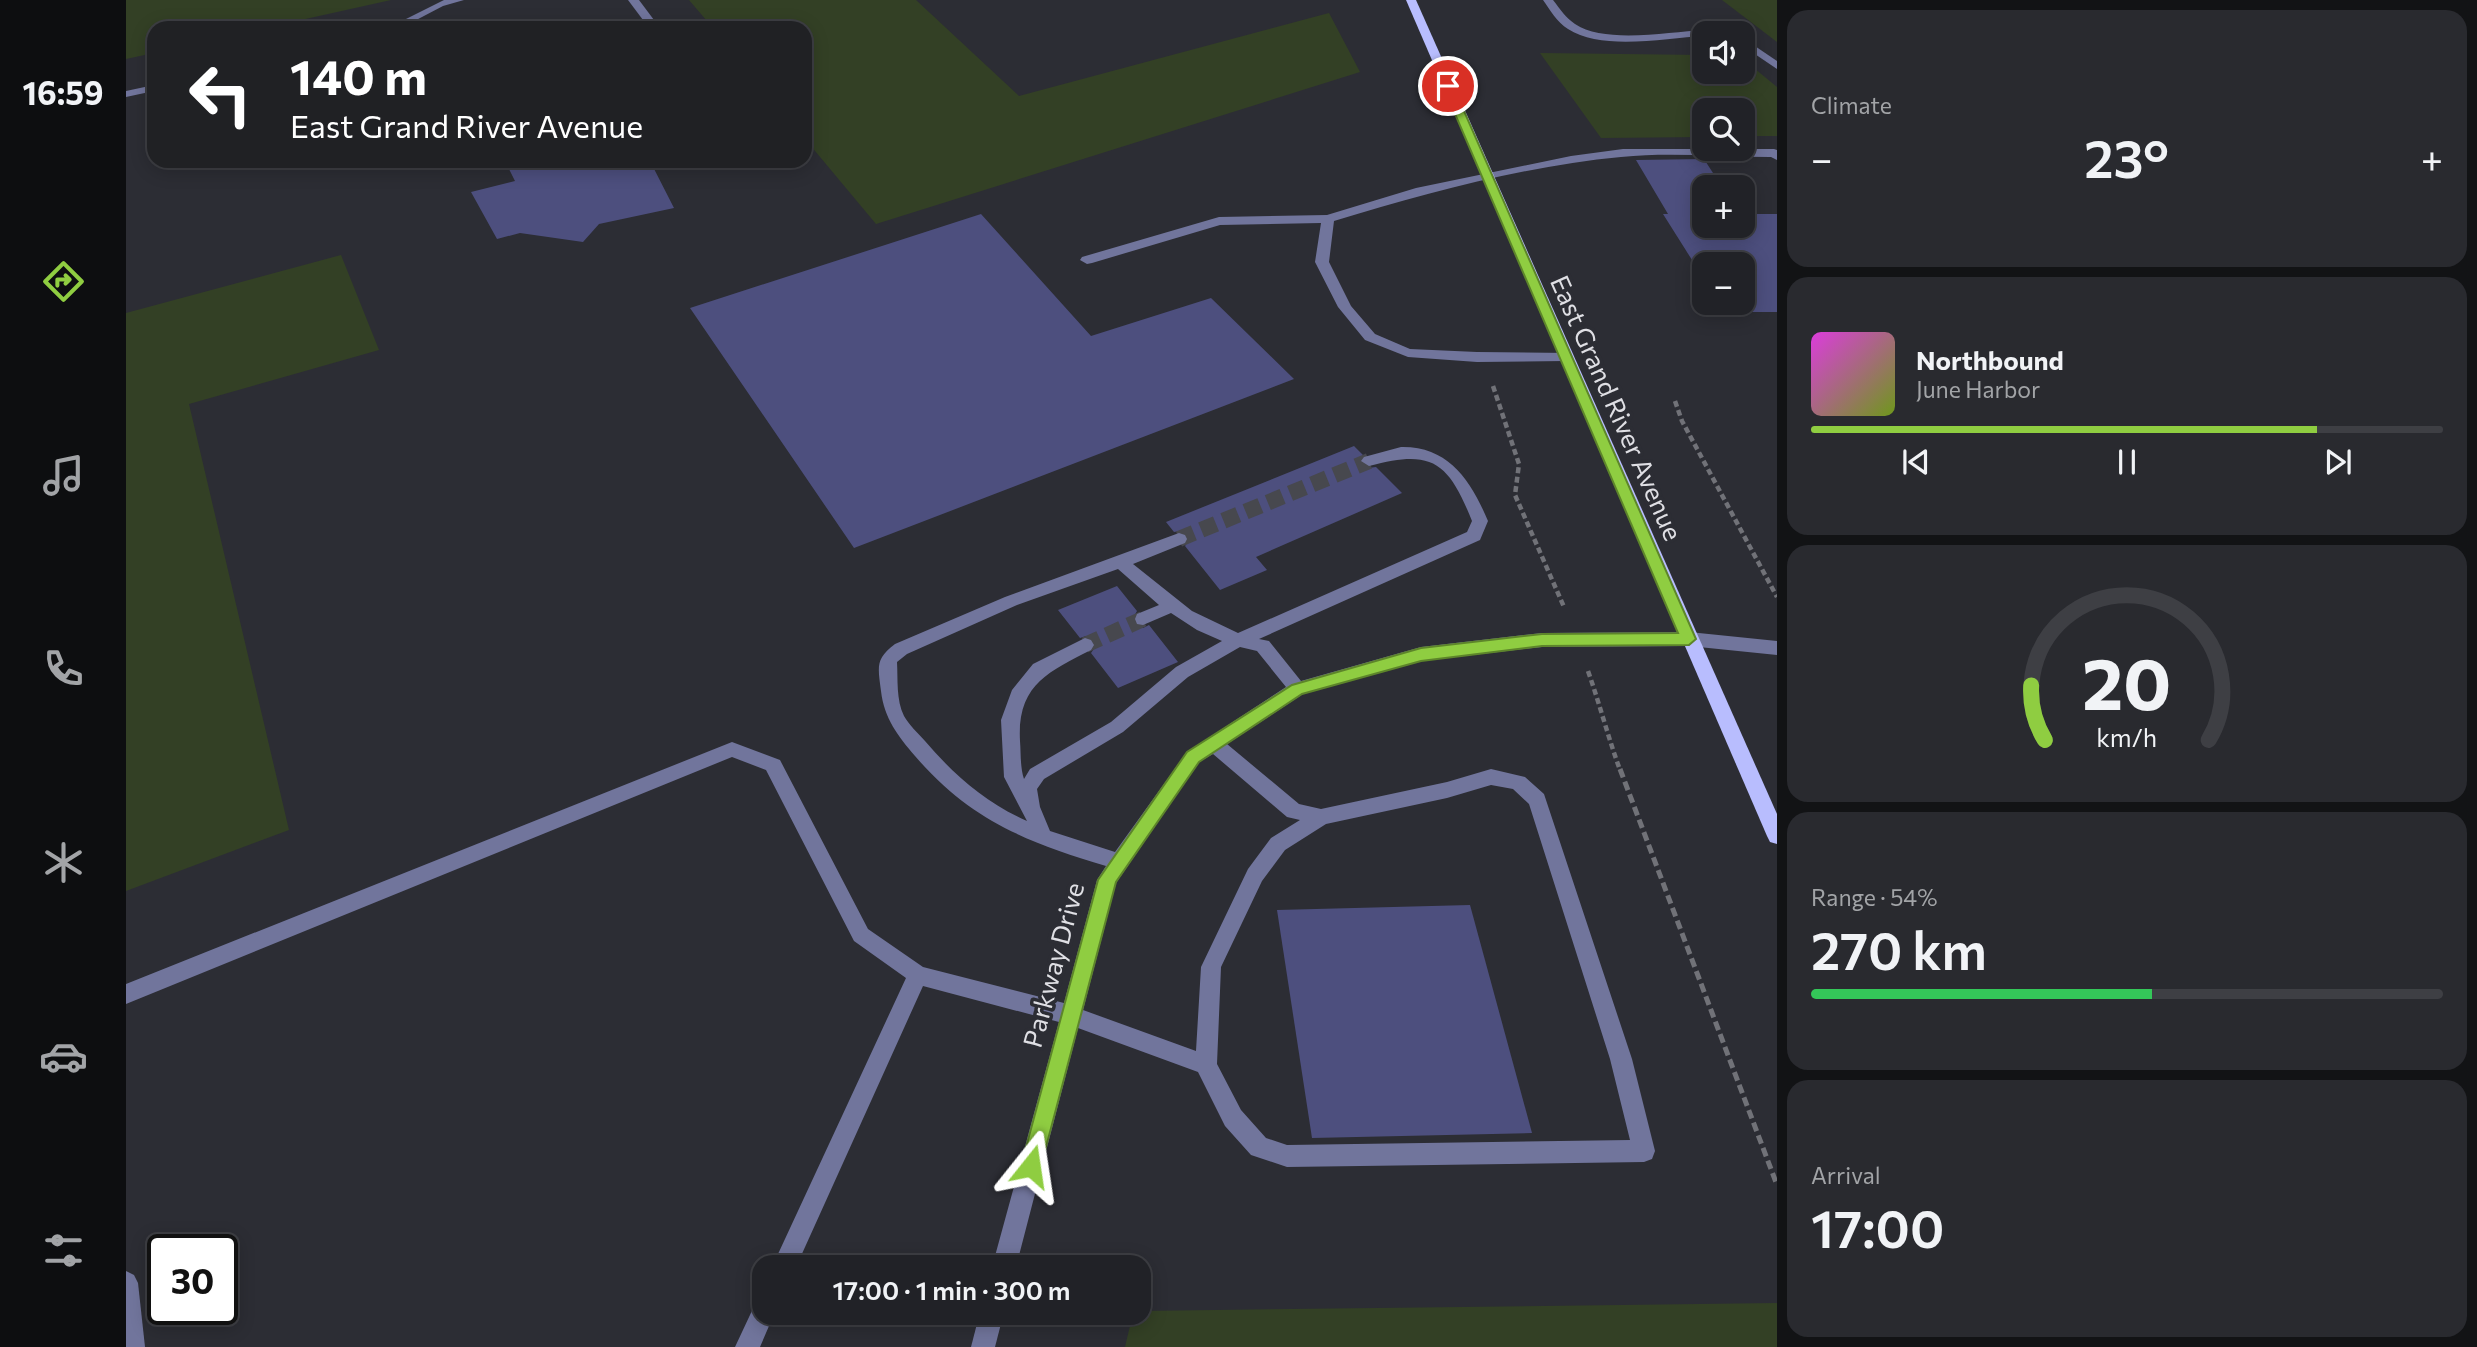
<!DOCTYPE html>
<html lang="en">
<head>
<meta charset="utf-8">
<style>
  body { margin:0; font-family:Commissioner,sans-serif; background:#292a2f; color:#f1f3f6; height:100vh; display:flex; flex-direction:column; font-size:26px; white-space:nowrap }
  * { box-sizing:border-box; margin:0 }
  p { font-size:23px; color:#a2a4a7 }
  .icon { flex:none; width:38px; height:38px; fill:none; stroke:currentColor; stroke-width:2; stroke-linecap:round; stroke-linejoin:round }
  .map { position:relative; flex:1; overflow:hidden }
  .sheet { display:flex; flex-direction:column; gap:10px; padding:10px; background:#121315; width:700px }
  .sheet>* { flex:none }
  .guide { position:absolute; left:21px; top:21px; width:665px; height:147px; border-radius:21px; box-shadow:0 4px 18px #0003,0 0 0 2px #3e3f44; background:#202124; color:#fff; overflow:hidden }
  .tools { position:absolute; left:1566px; top:21px; display:grid; gap:14px }
  .tools a { display:grid; place-items:center; width:63px; height:63px; border-radius:14px; background:#212227; box-shadow:0 4px 18px #0003,0 0 0 2px #3e3f44; font-size:35px }
  .speed { position:absolute; left:21px; top:1234px; display:flex; gap:14px; font-size:35px; font-weight:700; text-align:center }
  .speed>* { display:grid; place-content:center; width:91px; height:91px; border-radius:50%; background:#212227; box-shadow:0 4px 18px #0003,0 0 0 2px #3e3f44; line-height:1 }
  .speed .limit { border:4px solid #111; border-radius:10px; background:#fff; color:#111 }
  .pin { position:absolute; display:grid; place-items:center; width:60px; height:60px; color:#fff; margin:-30px; border:4px solid #fff; border-radius:50%; box-shadow:0 2px 7px #0007 }
  .me { position:absolute; width:77px; margin:-38px; rotate:15deg; stroke-linejoin:round; filter:drop-shadow(0 0 5px #0008) }
  .turn { display:flex; align-items:center; gap:24px; height:147px; padding:0 28px; font-size:32px }
  .turn .icon { width:91px; height:91px; stroke-width:2.5 }
  .turn b { display:block; font-size:49px; line-height:60px }
  .big { font-size:52px; font-weight:600; line-height:1.1 }
  .sheet .card { flex:1; display:flex; flex-direction:column; justify-content:center; gap:10px; min-width:0; padding:0 24px; border-radius:21px; background:#292a2f }
  .sheet .dial { align-items:center; gap:0 }
  .dial svg { height:182px; overflow:visible; fill:none; stroke:#3e3f44; stroke-width:7; stroke-linecap:round; text-anchor:middle }
  .dial text { fill:#f1f3f6; stroke:none }
  .song { display:flex; align-items:center; gap:21px }
  .cover { width:84px; height:84px; border-radius:10px; background:linear-gradient(135deg,hsl(300 70% 55%),hsl(80 70% 35%)) }
  .played { height:7px; border-radius:4px; background:linear-gradient(90deg,#8fcd41 80%,#3e3f44 80%) }
  .keys { display:flex; justify-content:space-around; direction:ltr }
  .heat { display:flex; justify-content:space-between; align-items:center; font-size:38px; direction:ltr }
  .charge { height:10px; border-radius:5px; background:linear-gradient(90deg,#34c759 54%,#3e3f44 0) }
  .trip { position:absolute; left:626px; top:1255px; width:399px; height:70px; border-radius:21px; background:#212227; box-shadow:0 4px 18px #0003,0 0 0 2px #3e3f44; font-weight:600; line-height:70px; text-align:center }
  main { display:flex; flex:1; min-height:0 }
  .dock { display:flex; flex-direction:column; width:126px; justify-content:space-around; align-items:center; background:#0d0e10; color:#a2a4a7 }
  .dock .icon { width:49px; height:49px }
  .dock .selected { color:#8fcd41 }
  .dock b { font-size:32px; color:#f1f3f6 }
  .map>svg:first-child { display:block }
  .green { fill:#334025 }
  .building { fill:#4d4f7e }
  .lines { fill:none; stroke-linecap:round; stroke-linejoin:round }
  .minor-tunnel { stroke:#47484e; stroke-width:16; stroke-dasharray:16 8; stroke-linecap:butt }
  .path-far1 { stroke:#717278; stroke-width:4.5; stroke-dasharray:6 3.5; stroke-linecap:butt }
  .path { stroke:#717278; stroke-width:5; stroke-dasharray:9 4.5; stroke-linecap:butt }
  .minor { fill:#71759c; fill-rule:evenodd }
  .major { fill:#b8bdfe; fill-rule:evenodd }
  .route { fill:#8fcd41; stroke:#5d852a; stroke-width:2 }
  .labels { text-anchor:middle; stroke-width:7; stroke-linejoin:round; paint-order:stroke }
  .street-label { font-size:26px; fill:#dfdfe4; stroke:#2c2d34 }
</style>
</head>
<body>
<main>
<nav class="dock">
<b>16:59</b>
<svg class="icon selected" aria-label="directions" viewBox="0 0 24 24"><path d="M12 3l9 9-9 9-9-9zM9 14v-3h6M13 9l2 2-2 2"/></svg>
<svg class="icon" aria-label="music" viewBox="0 0 24 24"><path d="M9 18V5l10-2v13"/><circle cx="6" cy="18" r="3"/><circle cx="16" cy="16" r="3"/></svg>
<svg class="icon" aria-label="phone" viewBox="0 0 24 24"><path d="M5 4h4l2 5-3 2q2 4 5 5l2-3 5 2v4C11 20 4 13 5 4z"/></svg>
<svg class="icon" aria-label="climate" viewBox="0 0 24 24"><path d="M12 3v18M4 7l16 10M4 17L20 7"/></svg>
<svg class="icon" aria-label="car" viewBox="0 0 24 24"><path d="M5 17H2v-5l4-1 3-4h7l3 4 3 1v5h-3M9 17h6M6 11h13"/><circle cx="7" cy="17" r="2"/><circle cx="17" cy="17" r="2"/></svg>
<svg class="icon" aria-label="filters" viewBox="0 0 24 24"><path d="M4 7h16M4 17h16"/><circle cx="9" cy="7" r="2"/><circle cx="15" cy="17" r="2"/></svg>
</nav>
<div class="map">
<svg width="1651" height="1347" viewBox="0 0 1651 1347">
  <rect width="100%" height="100%" fill="#2c2d34"/>
  <g class="green">
    <polygon points="0,0 265,0 139,28 28,28 28,53 0,59"/>
    <polygon points="563,0 790,0 893,96 1203,13 1234,72 750,224 679,139 679,28 587,28"/>
    <polygon points="1596,0 1651,0 1651,42"/>
    <polygon points="1414,53 1578,55 1578,72 1617,72 1617,59 1651,87 1651,136 1617,136 1617,110 1578,110 1578,137 1475,138"/>
    <polygon points="215,255 253,350 63,404 163,830 0,891 0,313"/>
    <polygon points="1651,1303 1651,1347 999,1347 1007,1313 1013,1311"/>
  </g>
  <g class="building">
    <polygon points="1578,159 1596,187 1578,187 1578,226 1617,226 1617,214 1651,214 1651,312 1597,312 1592,303 1617,303 1617,264 1578,264 1578,279 1537,214 1542,214 1510,160"/>
    <polygon points="379,161 524,161 548,208 473,224 457,242 394,233 371,239 345,192 389,181"/>
    <polygon points="855,214 965,336 1085,298 1168,379 728,548 564,308"/>
    <polygon points="1228,446 1237,455 1234,463 1242,468 1250,467 1276,493 1130,557 1141,570 1094,590 1059,546 1063,540 1061,534 1054,531 1048,532 1040,522"/>
    <polygon points="991,586 1011,611 1007,618 1009,625 1017,628 1023,625 1052,662 992,688 965,653 970,646 967,639 960,636 954,638 932,610"/>
    <polygon points="1344,905 1406,1133 1186,1138 1151,910"/>
  </g>
  <g class="lines">
    <g class="minor-tunnel">
      <polyline points="1053,539 1243,461"/>
      <polyline points="959,645 1017,619"/>
    </g>
    <g class="path-far1">
      <polyline points="1367,386 1393,464 1389,495 1438,607"/>
      <polyline points="1549,401 1556,421 1651,597"/>
      <path d="M1462,671C1474,705 1482,737 1494,770"/>
    </g>
    <polyline class="path" points="1494,769 1651,1185"/>
    <g class="minor">
      <polygon points="318,0 338,0 317,6 275,28 262,28"/>
      <polygon points="502,0 513,0 534,28 523,28"/>
      <path d="M1417,0H1427C1434,9 1440,18 1449,24C1478,44 1543,32 1578,30L1583,33H1578V36C1540,38 1475,51 1442,29C1431,22 1424,10 1417,0Z"/>
      <polygon points="1617,38 1651,61 1651,69 1617,46"/>
      <polygon points="28,85 28,91 0,97 0,91"/>
      <path d="M1497,149H1648L1651,150V160L1645,157C1595,157 1544,152 1495,157C1399,166 1300,193 1208,221L1203,262L1225,306L1249,334L1284,349L1351,352L1444,353V359L1439,361L1351,362L1282,357L1239,340L1212,307L1189,262L1195,223L1094,225L966,263L961,264L954,260L956,257L1093,217L1201,215L1290,188L1445,156Z"/>
      <path d="M1275,447C1323,446 1345,481 1362,521L1354,540L1133,639L1143,641L1175,681L1295,647L1416,633L1563,632L1651,641V655L1563,646L1416,647L1295,661L1177,694L1101,744L1173,804L1195,809L1321,782L1365,769L1399,777L1418,794L1506,1059L1529,1151L1526,1159L1518,1162L1161,1167L1125,1155L1099,1126L1072,1072L952,1028L890,1267H866L933,1022L797,986L670,1267H646L780,978L728,941L640,770L606,757L0,1004V984L606,742L654,760L742,929L797,967L938,1003L971,880L980,866C901,842 845,821 789,756C772,736 758,718 755,691C752,667 749,659 769,644L879,597L1053,533L1059,535L1061,539L1059,543L1007,564L1066,611L1112,633L1341,532L1346,521C1322,461 1306,449 1243,466L1235,461L1238,457ZM992,569L1033,605L1011,614L1009,619L1011,624L1017,625L1045,613L1071,630L1096,641L1050,667L985,722L904,769L898,779C894,767 895,753 894,741C891,685 922,672 965,650L968,645L965,640L959,638L907,664L886,690L875,720L878,777L901,821C860,803 828,775 799,741C792,733 783,725 778,716C770,700 772,679 771,662L781,654L891,605ZM1114,647L1131,651L1160,687L1061,752L989,852L924,831L914,807L911,789L918,779L997,732L1062,677ZM1087,754L1161,817L1174,820L1145,838L1122,869L1075,967L1070,1051L957,1010L990,883L1073,762ZM1365,785L1387,789L1403,804L1484,1059L1504,1140L1161,1145L1140,1138L1115,1110L1091,1064L1095,967L1136,881L1159,850L1200,824L1321,798Z"/>
      <polygon points="0,1271 8,1275 12,1283 19,1347 0,1347"/>
      <polygon points="639,1296 639,1312 649,1312 634,1347 609,1347 631,1300"/>
      <polygon points="854,1312 878,1312 869,1347 845,1347"/>
    </g>
    <polygon class="major" points="1280,0 1290,0 1651,814 1651,844 1644,842 1641,836"/>
  </g>
  <polygon class="route" points="1322,83 1327,86 1570,639 1563,645 1416,646 1295,661 1176,694 1073,762 990,882 915,1166 912,1174 905,1177 898,1174 895,1166 972,880 1061,752 1166,685 1295,648 1416,634 1552,633 1317,86"/>
  <g class="labels">
    <g class="street-label">
      <text transform="translate(1490 408) rotate(66)" y="9">East Grand River Avenue</text>
      <text transform="translate(928 965) rotate(-75)" y="9">Parkway Drive</text>
    </g>
  </g>
</svg>
<div class="tools">
<a><svg class="icon" aria-label="sound" viewBox="0 0 24 24"><path d="M4 9h4l5-4v14l-5-4H4zM17 9q2 3 0 6"/></svg></a>
<a><svg class="icon" aria-label="search" viewBox="0 0 24 24"><circle cx="10" cy="10" r="6"/><path d="M15 15l6 6"/></svg></a>
<a>+</a>
<a>−</a>
</div>
<div class="speed"><div class="limit">30</div></div>
<div class="pin" style="left:1322px;top:86px;background:#d93025"><svg class="icon" aria-label="arrive" viewBox="0 0 24 24"><path d="M6 21V4h12l-3 4 3 4H6"/></svg></div>
<svg class="me" style="left:905px;top:1166px" viewBox="-20 -20 40 40"><path d="M0-17L14 15 0 8-14 15z" fill="#8fcd41" stroke="#fff" stroke-width="4"/></svg>
<div class="trip">17:00 · 1 min · 300 m</div>
<div class="guide">
<div class="turn"><svg class="icon" aria-label="left" viewBox="0 0 24 24"><path d="M17 20v-9H6M10 6l-5 5 5 5"/></svg><div><b>140 m</b>East Grand River Avenue</div></div>
</div>
</div>
<section class="sheet">
<div class="card"><p>Climate</p>
<div class="heat"><a>−</a><b class="big">23°</b><a>+</a></div>
</div>
<div class="card">
<div class="song"><i class="cover"></i><div><b>Northbound</b><p>June Harbor</p></div></div>
<div class="played"></div>
<div class="keys"><svg class="icon" aria-label="previous" viewBox="0 0 24 24"><path d="M18 5L8 12l10 7zM5 5v14"/></svg><svg class="icon" aria-label="pause" viewBox="0 0 24 24"><path d="M8 5v14M16 5v14"/></svg><svg class="icon" aria-label="next" viewBox="0 0 24 24"><path d="M6 5l10 7-10 7zM19 5v14"/></svg></div>
</div>
<div class="card dial"><svg viewBox="0 0 100 80">
<path d="M14 69A42 42 0 1 1 86 69"/>
<path d="M14 69A42 42 0 0 1 8 45" stroke="#8fcd41"/>
<text x="50" y="56" font-size="32" font-weight="700">20</text>
<text x="50" y="72" font-size="11">km/h</text>
</svg></div>
<div class="card"><p>Range · 54%</p><b class="big">270 km</b><div class="charge"></div></div>
<div class="card"><p>Arrival</p><b class="big">17:00</b></div>
</section>
</main>
</body>
</html>
